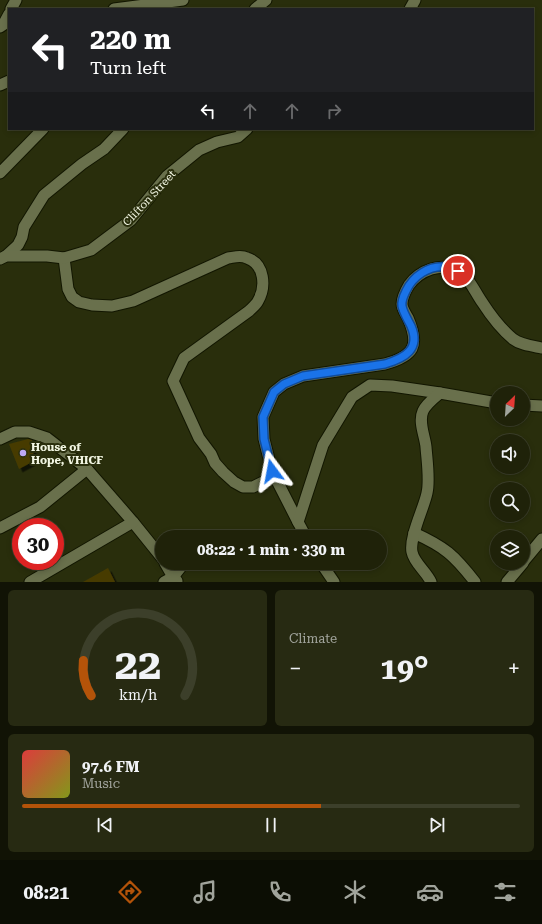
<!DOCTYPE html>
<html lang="en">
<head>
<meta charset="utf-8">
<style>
  body { margin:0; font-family:"Roboto Serif",serif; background:#272a12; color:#f1f3f6; height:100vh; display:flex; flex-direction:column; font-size:15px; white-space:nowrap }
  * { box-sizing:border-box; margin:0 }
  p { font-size:13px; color:#a1a49c }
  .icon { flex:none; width:22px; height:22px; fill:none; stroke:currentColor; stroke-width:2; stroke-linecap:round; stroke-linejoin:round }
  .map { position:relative; height:582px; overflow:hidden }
  .drawer { display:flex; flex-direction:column; gap:8px; padding:8px; background:#111305; flex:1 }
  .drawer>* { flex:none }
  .hud { position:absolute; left:8px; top:8px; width:526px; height:122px; border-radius:0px; box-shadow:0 2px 6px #0003,0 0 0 1px #3c3f2a; background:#202124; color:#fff; overflow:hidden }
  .needle { width:26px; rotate:25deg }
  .tools { position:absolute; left:490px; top:386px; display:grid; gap:8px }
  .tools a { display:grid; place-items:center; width:40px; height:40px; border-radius:50%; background:#1f2209; box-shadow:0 2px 6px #0003,0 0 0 1px #3c3f2a; font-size:20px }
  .speed { position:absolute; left:12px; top:518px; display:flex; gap:8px; font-size:20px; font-weight:700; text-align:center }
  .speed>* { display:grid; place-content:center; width:52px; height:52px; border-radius:50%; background:#1f2209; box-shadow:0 2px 6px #0003,0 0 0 1px #3c3f2a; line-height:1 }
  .speed .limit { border:6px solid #d22; background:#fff; color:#111 }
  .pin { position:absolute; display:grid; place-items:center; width:34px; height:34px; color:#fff; margin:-17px; border:2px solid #fff; border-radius:50%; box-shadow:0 1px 4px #0007 }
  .me { position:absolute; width:44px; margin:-22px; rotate:347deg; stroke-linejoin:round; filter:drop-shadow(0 0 3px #0008) }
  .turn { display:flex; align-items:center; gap:14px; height:84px; padding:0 16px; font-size:18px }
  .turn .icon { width:52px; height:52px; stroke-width:2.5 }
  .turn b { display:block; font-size:28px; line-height:34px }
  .lanes { display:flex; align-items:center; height:38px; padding:0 16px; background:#0003; justify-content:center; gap:20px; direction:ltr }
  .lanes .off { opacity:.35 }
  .big { font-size:30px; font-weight:700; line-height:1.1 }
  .drawer .widget { flex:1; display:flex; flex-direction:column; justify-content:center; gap:6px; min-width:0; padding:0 14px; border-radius:6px; background:#272a12 }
  .drawer .dial { align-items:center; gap:0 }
  .dial svg { height:104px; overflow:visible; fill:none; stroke:#3c3f2a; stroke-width:7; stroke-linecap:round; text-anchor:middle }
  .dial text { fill:#f1f3f6; stroke:none }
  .song { display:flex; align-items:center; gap:12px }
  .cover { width:48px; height:48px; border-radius:6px; background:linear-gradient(135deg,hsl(0 70% 55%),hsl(70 70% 35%)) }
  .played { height:4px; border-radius:2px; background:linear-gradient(90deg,#b45309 60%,#3c3f2a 60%) }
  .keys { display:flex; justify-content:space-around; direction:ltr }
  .heat { display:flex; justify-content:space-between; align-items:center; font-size:22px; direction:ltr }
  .drawer .tiles { flex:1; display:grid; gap:8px; grid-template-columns:1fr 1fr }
  .widget:last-child { grid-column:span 2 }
  .trip { position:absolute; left:155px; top:530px; width:232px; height:40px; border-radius:20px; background:#1f2209; box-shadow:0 2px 6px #0003,0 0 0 1px #3c3f2a; font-weight:700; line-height:40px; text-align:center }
  .dock { display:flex; height:64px; justify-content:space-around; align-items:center; background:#0c0e04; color:#a1a49c }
  .dock .icon { width:28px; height:28px }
  .dock .on { color:#b45309 }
  .dock b { font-size:18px; color:#f1f3f6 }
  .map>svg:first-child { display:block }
  .building { fill:#473b00; filter:url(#shadow) }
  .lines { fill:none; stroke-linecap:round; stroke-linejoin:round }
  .minor-casing { stroke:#121600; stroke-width:13 }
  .minor { stroke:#69704c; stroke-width:11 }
  .route-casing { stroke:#114b97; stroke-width:10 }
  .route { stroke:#1a73e8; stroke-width:7 }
  .poi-dot { fill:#bea9f5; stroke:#292e0c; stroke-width:1.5 }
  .labels { text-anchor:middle; stroke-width:4; stroke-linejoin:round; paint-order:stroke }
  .street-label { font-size:11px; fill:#f2f6e3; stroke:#292e0c }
  .poi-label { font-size:11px; font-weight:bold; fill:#f2f6e3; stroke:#292e0c; text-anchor:start }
</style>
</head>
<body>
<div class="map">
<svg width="542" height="582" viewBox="0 0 542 582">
  <defs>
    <filter id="shadow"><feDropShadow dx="3.5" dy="3.5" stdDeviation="0" flood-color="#0009"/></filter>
  </defs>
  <rect width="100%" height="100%" fill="#292e0c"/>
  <g class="building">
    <polygon points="28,439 32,440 34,461 19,469 9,444"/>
    <polygon points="108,568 115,582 83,582"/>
  </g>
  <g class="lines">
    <g class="minor-casing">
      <g id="minor">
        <polyline points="11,9 16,0"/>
        <polyline points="114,9 183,0"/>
        <polyline points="255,9 266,0"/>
        <polyline points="410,9 415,0"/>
        <polyline points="0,27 3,25 9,14"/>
        <polyline points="0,85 9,81"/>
        <polyline points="0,173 43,129"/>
        <polyline points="6,256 18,245 22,237 24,227 44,195 82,164 104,149 123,129"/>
        <path d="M64,258L68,289L72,297L79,302L92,305L112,306L133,301L228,258C235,257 241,255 247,258C265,264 266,287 258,301C256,305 252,308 249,311L184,358L173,381L199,438L211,454L215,463L223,472L234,482L243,487H253L265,481L270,475L272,471L264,439L263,417L274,392L284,384L303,376L385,364C414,356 420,346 408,318C406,314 402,309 402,304C402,298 406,290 409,285C420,270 441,262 458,271C469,277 475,292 482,302C491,316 501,329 513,339C521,345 532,346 542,348"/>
        <polyline points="0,259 6,256 47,256 64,258 91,250 131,220 167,176 199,150 217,142 238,137 247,129"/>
        <polyline points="523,405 542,406"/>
        <polyline points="0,439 15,432 29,432 47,438 87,469 133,522 162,558"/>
        <polyline points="272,471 298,522"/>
        <polyline points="0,528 40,507 87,469"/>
        <path d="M414,533C445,547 454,555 475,582"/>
        <polyline points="306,537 298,522 323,445 352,397 370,385 392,386 440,393 497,403"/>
        <polyline points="523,562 542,539"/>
        <polyline points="165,563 173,577 177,581"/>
        <polyline points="321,563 334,582"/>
        <polyline points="30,582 133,522"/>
        <polyline points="164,582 173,577 184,563"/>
        <path d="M431,582C426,571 414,563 412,552C409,537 424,508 427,493C430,480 427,461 426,447C425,436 418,422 423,411C426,404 434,398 440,393"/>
        <polyline points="507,582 523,563"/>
      </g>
    </g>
    <use href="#minor" class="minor"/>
  </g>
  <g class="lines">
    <g class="route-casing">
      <path id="route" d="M272,471L264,439L263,417L274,392L284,384L303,376L385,364C405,358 421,349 411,326C408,320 403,312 402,306C401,301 404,295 406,291C413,276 429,265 446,267C450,268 454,270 458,271"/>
    </g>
    <use href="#route" class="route"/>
  </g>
  <circle class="poi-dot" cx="23" cy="453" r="4"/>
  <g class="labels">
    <g class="street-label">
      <text transform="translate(149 198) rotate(-47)" y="4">Clifton Street</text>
    </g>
    <g class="poi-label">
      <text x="31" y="451">House of<tspan x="31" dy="13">Hope, VHICF</tspan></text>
    </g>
  </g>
</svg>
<div class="tools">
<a><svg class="needle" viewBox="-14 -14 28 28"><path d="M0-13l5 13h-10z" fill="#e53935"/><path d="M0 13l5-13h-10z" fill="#a1a49c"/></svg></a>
<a><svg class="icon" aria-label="sound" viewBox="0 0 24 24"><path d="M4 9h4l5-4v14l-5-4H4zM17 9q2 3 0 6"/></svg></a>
<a><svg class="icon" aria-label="search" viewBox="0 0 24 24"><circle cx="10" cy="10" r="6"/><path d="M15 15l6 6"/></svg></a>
<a><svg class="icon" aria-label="layers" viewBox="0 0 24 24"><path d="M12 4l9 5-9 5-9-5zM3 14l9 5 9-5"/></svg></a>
</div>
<div class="speed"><div class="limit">30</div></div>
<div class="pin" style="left:458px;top:271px;background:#d93025"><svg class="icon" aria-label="arrive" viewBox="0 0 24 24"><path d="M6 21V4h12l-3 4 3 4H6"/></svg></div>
<svg class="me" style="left:272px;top:471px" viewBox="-20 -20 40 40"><path d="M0-17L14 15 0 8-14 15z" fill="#1a73e8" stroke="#fff" stroke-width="4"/></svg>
<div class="trip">08:22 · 1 min · 330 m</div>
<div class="hud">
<div class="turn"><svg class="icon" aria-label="left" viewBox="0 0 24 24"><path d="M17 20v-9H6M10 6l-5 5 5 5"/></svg><div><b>220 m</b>Turn left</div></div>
<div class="lanes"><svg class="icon" aria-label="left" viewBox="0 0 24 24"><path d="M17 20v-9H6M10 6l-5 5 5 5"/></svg><svg class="icon off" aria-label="ahead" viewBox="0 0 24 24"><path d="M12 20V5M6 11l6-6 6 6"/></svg><svg class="icon off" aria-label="ahead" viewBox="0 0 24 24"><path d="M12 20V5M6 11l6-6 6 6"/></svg><svg class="icon off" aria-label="right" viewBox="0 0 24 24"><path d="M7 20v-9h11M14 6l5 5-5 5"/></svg></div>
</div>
</div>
<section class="drawer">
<div class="tiles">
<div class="widget dial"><svg viewBox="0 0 100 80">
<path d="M14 69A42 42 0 1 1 86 69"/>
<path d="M14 69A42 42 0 0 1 8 42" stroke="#b45309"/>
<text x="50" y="56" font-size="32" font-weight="700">22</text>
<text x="50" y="72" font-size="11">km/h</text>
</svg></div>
<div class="widget"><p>Climate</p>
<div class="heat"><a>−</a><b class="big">19°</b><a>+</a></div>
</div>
<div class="widget">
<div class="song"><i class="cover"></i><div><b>97.6 FM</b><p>Music</p></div></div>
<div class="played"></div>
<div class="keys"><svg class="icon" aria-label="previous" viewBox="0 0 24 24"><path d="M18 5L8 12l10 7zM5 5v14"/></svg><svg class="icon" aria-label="pause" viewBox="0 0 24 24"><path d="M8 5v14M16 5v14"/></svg><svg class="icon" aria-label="next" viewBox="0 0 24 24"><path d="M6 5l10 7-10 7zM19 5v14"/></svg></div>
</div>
</div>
</section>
<nav class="dock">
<b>08:21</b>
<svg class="icon on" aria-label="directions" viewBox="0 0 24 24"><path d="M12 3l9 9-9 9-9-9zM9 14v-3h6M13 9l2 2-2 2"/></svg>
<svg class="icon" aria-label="music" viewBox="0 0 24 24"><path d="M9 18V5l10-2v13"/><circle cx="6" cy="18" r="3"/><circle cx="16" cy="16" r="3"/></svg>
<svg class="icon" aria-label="phone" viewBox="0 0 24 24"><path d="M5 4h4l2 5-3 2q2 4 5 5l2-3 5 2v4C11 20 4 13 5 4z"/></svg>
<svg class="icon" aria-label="climate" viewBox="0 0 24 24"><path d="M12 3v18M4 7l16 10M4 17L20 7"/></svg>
<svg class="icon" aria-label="car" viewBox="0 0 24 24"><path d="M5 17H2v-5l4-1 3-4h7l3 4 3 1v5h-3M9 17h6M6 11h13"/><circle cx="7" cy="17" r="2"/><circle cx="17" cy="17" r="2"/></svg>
<svg class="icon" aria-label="filters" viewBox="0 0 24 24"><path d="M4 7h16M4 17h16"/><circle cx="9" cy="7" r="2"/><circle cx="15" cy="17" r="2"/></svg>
</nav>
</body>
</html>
